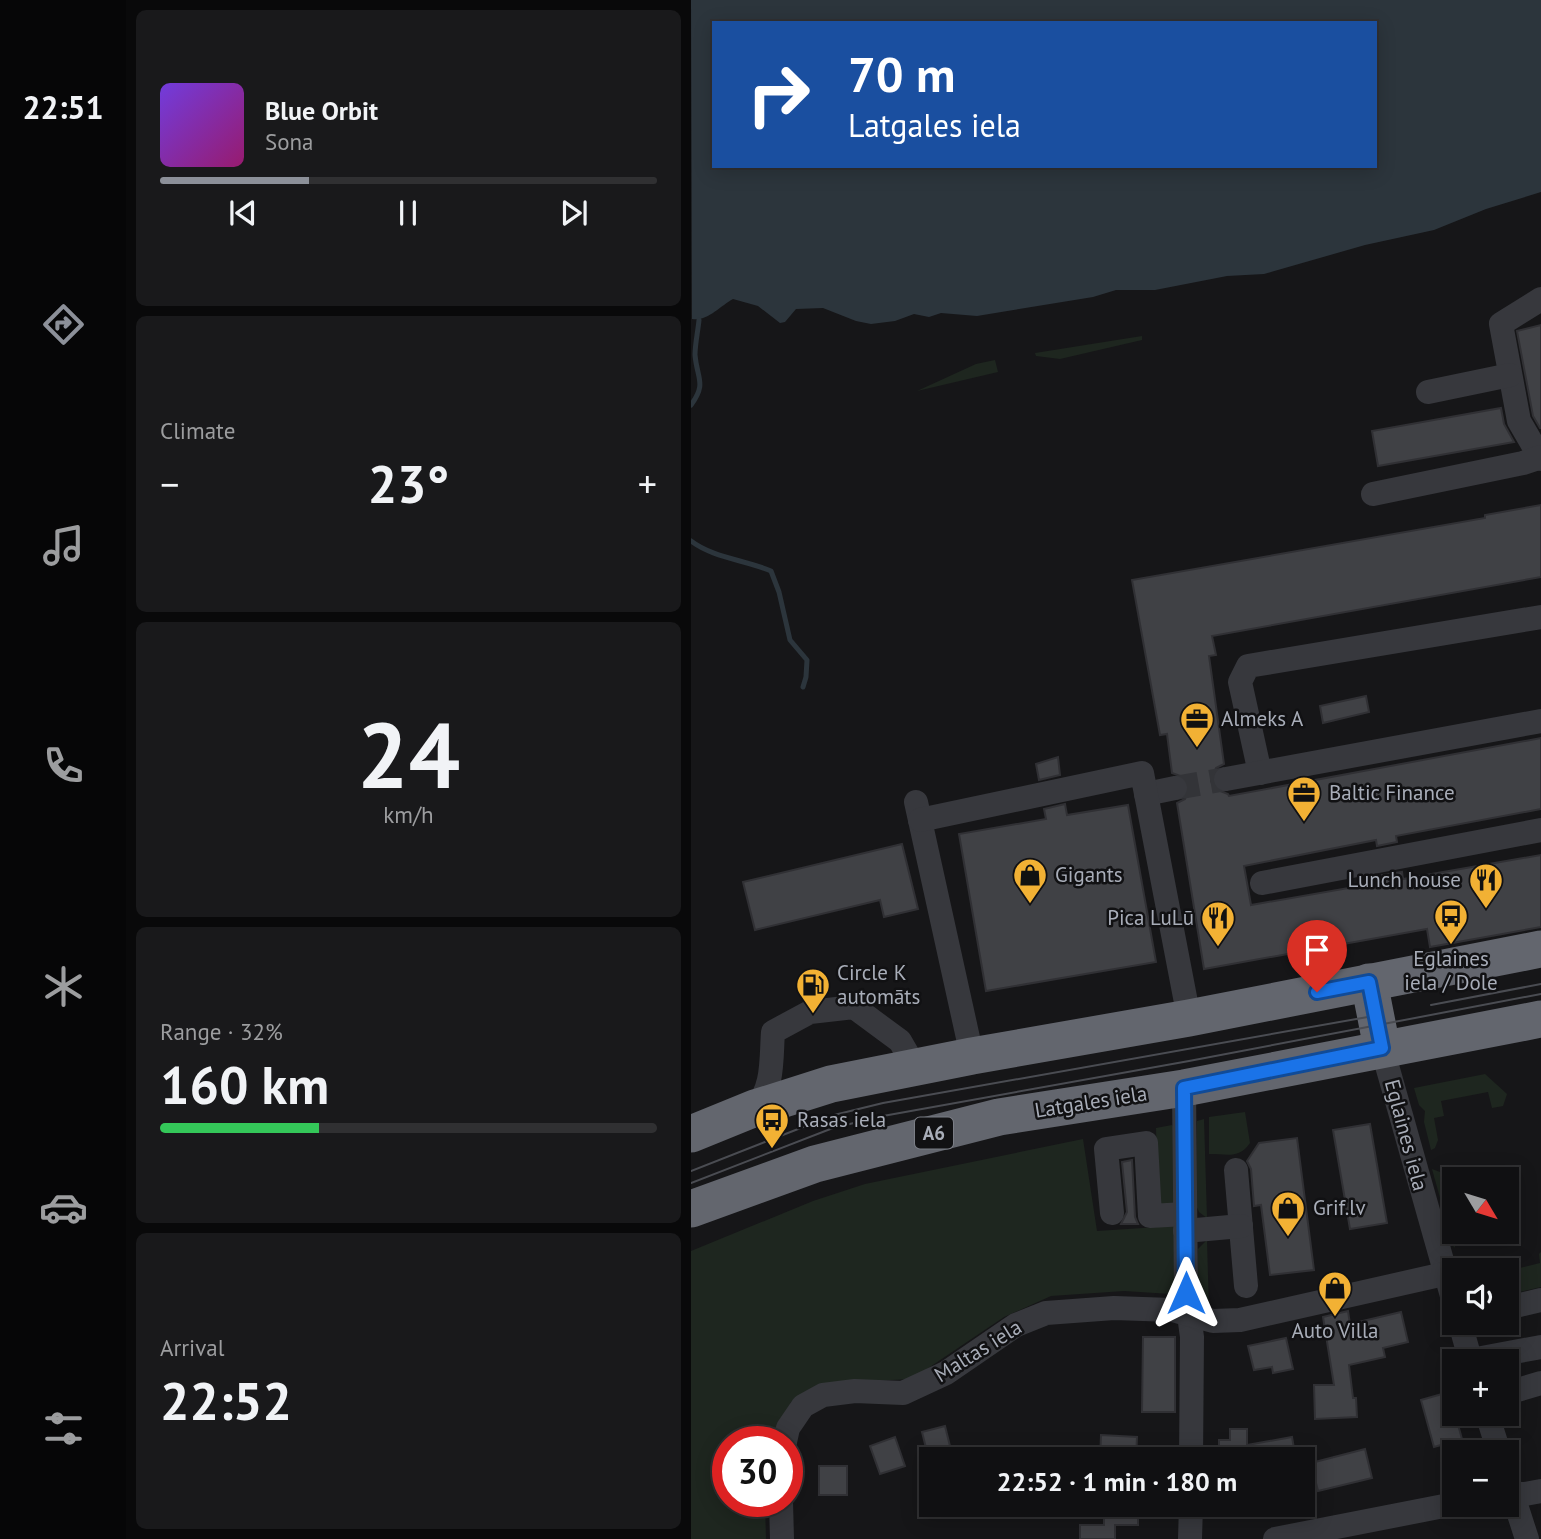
<!DOCTYPE html>
<html lang="en">
<head>
<meta charset="utf-8">
<style>
  body { margin:0; font-family:"PT Sans",sans-serif; background:#19191b; color:#f1f3f6; height:100vh; display:flex; flex-direction:column; font-size:26px; white-space:nowrap }
  * { box-sizing:border-box; margin:0 }
  p { font-size:23px; color:#9c9d9f }
  .icon { flex:none; width:38px; height:38px; fill:none; stroke:currentColor; stroke-width:2; stroke-linecap:round; stroke-linejoin:round }
  .map { position:relative; flex:1; overflow:hidden }
  .side { display:flex; flex-direction:column; gap:10px; padding:10px; background:#09090a; width:565px }
  .side>* { flex:none }
  .hud { position:absolute; left:21px; top:21px; width:665px; height:147px; border-radius:0px; box-shadow:0 4px 18px #0003,0 0 0 2px #303032; background:#1a4fa0; color:#fff; overflow:hidden }
  .needle { width:46px; rotate:128deg }
  .fabs { position:absolute; left:751px; top:1167px; display:grid; gap:14px }
  .fabs a { display:grid; place-items:center; width:77px; height:77px; border-radius:0px; background:#101012; box-shadow:0 4px 18px #0003,0 0 0 2px #303032; font-size:35px }
  .speed { position:absolute; left:21px; top:1426px; display:flex; gap:14px; font-size:35px; font-weight:700; text-align:center }
  .speed>* { display:grid; place-content:center; width:91px; height:91px; border-radius:50%; background:#101012; box-shadow:0 4px 18px #0003,0 0 0 2px #303032; line-height:1 }
  .speed .limit { border:10px solid #d22; background:#fff; color:#111 }
  .pin { position:absolute; display:grid; place-items:center; width:60px; height:60px; color:#fff; margin:-72px -30px; border-radius:50% 50% 50% 0; rotate:-45deg; box-shadow:0 0 7px #0007 }
  .pin .icon { rotate:45deg }
  .me { position:absolute; width:77px; margin:-38px; rotate:0deg; stroke-linejoin:round; filter:drop-shadow(0 0 5px #0008) }
  .turn { display:flex; align-items:center; gap:24px; height:147px; padding:0 21px; font-size:32px }
  .turn .icon { width:91px; height:91px; stroke-width:2.5 }
  .turn b { display:block; font-size:49px; line-height:60px }
  .big { font-size:52px; font-weight:800; line-height:1.1 }
  .side .widget { flex:1; display:flex; flex-direction:column; justify-content:center; gap:10px; min-width:0; padding:0 24px; border-radius:10px; background:#19191b }
  .side .dial { align-items:center; gap:0 }
  .dial b { font-size:91px; line-height:1 }
  .song { display:flex; align-items:center; gap:21px }
  .cover { width:84px; height:84px; border-radius:10px; background:linear-gradient(135deg,hsl(260 70% 55%),hsl(320 70% 35%)) }
  .played { height:7px; border-radius:4px; background:linear-gradient(90deg,#8c9099 30%,#303032 30%) }
  .keys { display:flex; justify-content:space-around; direction:ltr }
  .heat { display:flex; justify-content:space-between; align-items:center; font-size:38px; direction:ltr }
  .charge { height:10px; border-radius:5px; background:linear-gradient(90deg,#34c759 32%,#303032 0) }
  .trip { position:absolute; left:228px; top:1447px; width:396px; height:70px; border-radius:0px; background:#101012; box-shadow:0 4px 18px #0003,0 0 0 2px #303032; font-weight:800; line-height:70px; text-align:center }
  main { display:flex; flex:1; min-height:0 }
  .menu { display:flex; flex-direction:column; width:126px; justify-content:space-around; align-items:center; background:#060607; color:#9c9d9f }
  .menu .icon { width:49px; height:49px }
  .menu .active { color:#8c9099 }
  .menu b { font-size:32px; color:#f1f3f6 }
  .map>svg:first-child { display:block }
  .green { fill:#1e261f }
  .water { fill:#2c353c; fill-rule:evenodd }
  .lines { fill:none; stroke-linecap:round; stroke-linejoin:round }
  .stream { stroke:#2c353c; stroke-width:5 }
  .building { fill:#404145; stroke:#303034; stroke-width:2 }
  .minor-tunnel { stroke:#333438; stroke-width:24; stroke-dasharray:24 12; stroke-linecap:butt }
  .minor { stroke:#37383d; stroke-width:24 }
  .highway { stroke:#63666e; stroke-width:37 }
  .tram { stroke:#4a4c52; stroke-width:2 }
  .route-casing { stroke:#114b97; stroke-width:18 }
  .route { stroke:#1a73e8; stroke-width:12 }
  .labels { text-anchor:middle; stroke-width:5; stroke-linejoin:round; paint-order:stroke }
  .shield { fill:#111113; stroke:#7b7e86; stroke-width:2 }
  .shield-label { font-size:19px; font-weight:bold; fill:#a8adb8 }
  .poi-label { font-size:21px; fill:#a8adb8; stroke:#111113; text-anchor:start }
  .street-label { font-size:21px; fill:#a8adb8; stroke:#111113 }
</style>
</head>
<body>
<main>
<nav class="menu">
<b>22:51</b>
<svg class="icon active" aria-label="directions" viewBox="0 0 24 24"><path d="M12 3l9 9-9 9-9-9zM9 14v-3h6M13 9l2 2-2 2"/></svg>
<svg class="icon" aria-label="music" viewBox="0 0 24 24"><path d="M9 18V5l10-2v13"/><circle cx="6" cy="18" r="3"/><circle cx="16" cy="16" r="3"/></svg>
<svg class="icon" aria-label="phone" viewBox="0 0 24 24"><path d="M5 4h4l2 5-3 2q2 4 5 5l2-3 5 2v4C11 20 4 13 5 4z"/></svg>
<svg class="icon" aria-label="climate" viewBox="0 0 24 24"><path d="M12 3v18M4 7l16 10M4 17L20 7"/></svg>
<svg class="icon" aria-label="car" viewBox="0 0 24 24"><path d="M5 17H2v-5l4-1 3-4h7l3 4 3 1v5h-3M9 17h6M6 11h13"/><circle cx="7" cy="17" r="2"/><circle cx="17" cy="17" r="2"/></svg>
<svg class="icon" aria-label="filters" viewBox="0 0 24 24"><path d="M4 7h16M4 17h16"/><circle cx="9" cy="7" r="2"/><circle cx="15" cy="17" r="2"/></svg>
</nav>
<section class="side">
<div class="widget">
<div class="song"><i class="cover"></i><div><b>Blue Orbit</b><p>Sona</p></div></div>
<div class="played"></div>
<div class="keys"><svg class="icon" aria-label="previous" viewBox="0 0 24 24"><path d="M18 5L8 12l10 7zM5 5v14"/></svg><svg class="icon" aria-label="pause" viewBox="0 0 24 24"><path d="M8 5v14M16 5v14"/></svg><svg class="icon" aria-label="next" viewBox="0 0 24 24"><path d="M6 5l10 7-10 7zM19 5v14"/></svg></div>
</div>
<div class="widget"><p>Climate</p>
<div class="heat"><a>−</a><b class="big">23°</b><a>+</a></div>
</div>
<div class="widget dial"><b>24</b><p>km/h</p></div>
<div class="widget"><p>Range · 32%</p><b class="big">160 km</b><div class="charge"></div></div>
<div class="widget"><p>Arrival</p><b class="big">22:52</b></div>
</section>
<div class="map">
<svg width="850" height="1539" viewBox="0 0 850 1539">
  <rect width="100%" height="100%" fill="#161618"/>
  <g class="green">
    <polygon points="451,336 451,340 369,359 345,356 344,353"/>
    <polygon points="304,360 307,372 226,391 285,364"/>
    <polygon points="794,1074 816,1094 812,1106 801,1108 797,1092 750,1101 753,1116 743,1118 747,1140 744,1148 740,1150 733,1122 734,1111 728,1105 723,1088"/>
    <path d="M554,1112L559,1143C548,1159 537,1154 518,1154V1117Z"/>
    <polygon points="513,1119 516,1218 508,1212 505,1205 506,1121"/>
    <polygon points="481,1125 485,1132 484,1206 472,1206 467,1199 465,1128"/>
    <polygon points="392,1139 406,1231 467,1227 486,1223 488,1283 480,1294 433,1291 360,1296 313,1317 221,1379 139,1383 100,1402 87,1442 37,1442 37,1502 74,1502 75,1539 0,1539 0,1251 122,1201 174,1184"/>
    <polygon points="741,1169 749,1172 763,1221 763,1232 766,1232 768,1240 763,1248"/>
    <polygon points="516,1240 518,1312 506,1300 507,1249"/>
    <polygon points="850,1252 850,1287 816,1295 816,1271 849,1263 848,1254"/>
  </g>
  <path class="water" d="M0,0H850V192L795,209L743,230L674,245L573,274L536,276L464,290H425L402,297L286,316L250,313L238,317L223,314L204,321L180,324L165,321L132,308L105,309L94,322L89,323L67,306L42,299C29,306 16,322 1,319ZM23,23H684V166H23Z"/>
  <g class="lines">
    <g class="stream">
      <path d="M0,405C16,383 6,379 4,355C4,344 7,331 8,320"/>
      <path d="M0,541C22,558 55,560 80,571L88,592L99,640L116,660L115,677L112,687"/>
    </g>
  </g>
  <g class="building">
    <polygon points="850,325 850,428 849,428 842,416 826,331"/>
    <polygon points="810,408 813,424 823,442 687,466 681,431"/>
    <polygon points="850,505 850,577 521,636 525,655 518,656 533,764 525,768 520,781 524,789 537,794 538,796 850,738 850,809 705,836 706,842 686,846 685,840 553,866 560,905 692,882 691,875 711,872 712,879 850,855 850,927 739,947 736,929 513,969 486,803 494,799 499,786 495,778 481,773 476,734 469,735 441,580 794,518 794,515"/>
    <polygon points="675,696 678,712 632,723 629,706"/>
    <polygon points="367,757 369,775 348,780 345,764"/>
    <polygon points="374,804 376,815 437,805 465,962 295,991 268,834 355,819 353,809"/>
    <polygon points="211,844 227,909 193,917 189,900 64,930 52,882"/>
    <polygon points="679,1124 696,1223 659,1229 642,1130"/>
    <polygon points="606,1138 623,1270 579,1275 570,1205 563,1206 560,1169 556,1161 568,1143"/>
    <polygon points="441,1160 444,1217 447,1224 430,1224 436,1212 431,1162"/>
    <polygon points="657,1311 659,1324 710,1312 717,1342 692,1348 694,1357 658,1365 662,1398 665,1398 666,1417 624,1419 623,1385 643,1385 632,1317"/>
    <polygon points="452,1337 484,1337 484,1412 451,1412"/>
    <polygon points="595,1338 602,1369 582,1373 581,1367 563,1370 557,1346"/>
    <polygon points="758,1392 771,1439 743,1447 730,1400"/>
    <polygon points="254,1426 261,1454 238,1460 231,1432"/>
    <polygon points="539,1429 556,1429 556,1445 601,1437 605,1460 516,1460 515,1451 528,1449 528,1440 539,1440"/>
    <polygon points="410,1435 446,1437 445,1460 409,1460"/>
    <polygon points="204,1437 214,1466 189,1474 179,1446"/>
    <polygon points="674,1449 681,1478 627,1491 620,1463"/>
    <rect x="128" y="1466" width="28" height="29"/>
    <polygon points="413,1505 447,1505 447,1525 424,1525 424,1539 389,1539 389,1525 413,1525"/>
  </g>
  <g class="lines">
    <polyline class="minor-tunnel" points="484,788 535,779"/>
    <g class="minor">
      <polyline points="850,299 810,324 828,421 850,459"/>
      <polyline points="737,392 819,375"/>
      <polyline points="682,494 832,463 850,457"/>
      <polyline points="569,773 549,682 557,666 850,617"/>
      <polyline points="535,779 850,721"/>
      <polyline points="455,794 484,788"/>
      <polyline points="225,802 281,1056"/>
      <polyline points="229,820 451,773 498,1018"/>
      <polyline points="571,883 850,830"/>
      <polyline points="691,1048 763,1303"/>
      <polyline points="493,1088 495,1293 501,1337 500,1460"/>
      <path d="M64,1108C83,1088 80,1058 82,1032L119,1012L163,1007L209,1041L224,1067"/>
      <polyline points="545,1170 555,1286"/>
      <polyline points="421,1213 415,1149 455,1143 459,1216 494,1214"/>
      <polyline points="494,1231 550,1226"/>
      <polyline points="816,1308 850,1300"/>
      <polyline points="769,1323 780,1362"/>
      <polyline points="780,1360 850,1347"/>
      <polyline points="816,1393 850,1383"/>
      <polyline points="796,1414 808,1452"/>
      <polyline points="94,1442 97,1428 112,1406 132,1395 164,1391 212,1393 255,1373 325,1325 355,1313 423,1308 481,1310 522,1321 549,1320 753,1274"/>
      <polyline points="816,1477 836,1539"/>
      <polyline points="816,1494 834,1494 850,1491"/>
      <polyline points="90,1502 91,1539"/>
      <polyline points="499,1539 500,1505"/>
      <polyline points="584,1539 763,1504"/>
    </g>
    <g class="highway">
      <polyline points="678,982 691,1048"/>
      <polyline points="0,1134 64,1108 140,1084 281,1056 498,1018 850,949"/>
      <polyline points="0,1209 124,1164 308,1117 493,1088 850,1019"/>
    </g>
    <g class="tram">
      <polyline points="740,1005 850,984"/>
      <polyline points="0,1171 143,1115 192,1103 688,1015"/>
      <polyline points="0,1183 142,1128 192,1116 498,1061 850,994"/>
    </g>
  </g>
  <g class="lines">
    <g class="route-casing">
      <polyline id="route" points="495,1293 493,1088 691,1048 678,982 626,992"/>
    </g>
    <use href="#route" class="route"/>
  </g>
  <defs>
    <g id="office-pin" transform="scale(1.75)"><path d="M0 17L-7.5 6A9.5 9.5 0 1 1 7.5 6Z" fill="#f2b134" stroke="#111113"/><path d="M-6-3h4V-5.5h4V-3h4V5H-6ZM-1-4.5V-3h2v-1.5ZM-6 0V1H6V0Z" fill="#111"/></g>
    <g id="shop-pin" transform="scale(1.75)"><path d="M0 17L-7.5 6A9.5 9.5 0 1 1 7.5 6Z" fill="#f2b134" stroke="#111113"/><path d="M-5-2.5h2.3a2.7 3.5 0 0 1 5.4 0H5L5.5 6h-11ZM-1.5-2.5h3a1.5 2.3 0 0 0-3 0Z" fill="#111"/></g>
    <g id="restaurant-pin" transform="scale(1.75)"><path d="M0 17L-7.5 6A9.5 9.5 0 1 1 7.5 6Z" fill="#f2b134" stroke="#111113"/><path d="M-5-6h1v4h1v-4h1v4h1v-4h1v5L-1.5 .5V6h-2V.5L-5-1ZM5-6V6H3V1.5H1.5Q1.5-4 5-6Z" fill="#111"/></g>
    <g id="bus-pin" transform="scale(1.75)"><path d="M0 17L-7.5 6A9.5 9.5 0 1 1 7.5 6Z" fill="#f2b134" stroke="#111113"/><path d="M-5-6H5V4H4V6H2V4H-2V6H-4V4H-5ZM-3.5-4V0h7V-4ZM-3.5 1.2v1.5H-2V1.2ZM2 1.2v1.5H3.5V1.2Z" fill="#111"/></g>
    <g id="fuel-pin" transform="scale(1.75)"><path d="M0 17L-7.5 6A9.5 9.5 0 1 1 7.5 6Z" fill="#f2b134" stroke="#111113"/><path d="M-5.5-6h7V0h2V4h1.3V-2.5L3-4.5l.8-.8L6-3V5H2.5V1h-1V6h-7ZM-4.2-4.7v3.2H.2V-4.7Z" fill="#111"/></g>
  </defs>
  <g fill-rule="evenodd">
    <use href="#office-pin" x="506" y="719"/>
    <use href="#office-pin" x="613" y="793"/>
    <use href="#shop-pin" x="339" y="875"/>
    <use href="#restaurant-pin" x="795" y="880"/>
    <use href="#bus-pin" x="760" y="916"/>
    <use href="#restaurant-pin" x="527" y="918"/>
    <use href="#fuel-pin" x="122" y="985"/>
    <use href="#bus-pin" x="81" y="1120"/>
    <use href="#shop-pin" x="597" y="1208"/>
    <use href="#shop-pin" x="644" y="1288"/>
  </g>
  <g class="labels">
    <rect class="shield" x="224" y="1117.5" width="38" height="31" rx="5"/>
    <g class="shield-label">
      <text x="243" y="1140">A6</text>
    </g>
    <g class="poi-label">
      <text x="530" y="726">Almeks A</text>
      <text x="638" y="800">Baltic Finance</text>
      <text x="364" y="882">Gigants</text>
      <text x="770" y="887" text-anchor="end">Lunch house</text>
      <text x="503" y="925" text-anchor="end">Pica LuLū</text>
      <text x="760" y="966" text-anchor="middle">Eglaines<tspan x="760" dy="24">iela / Dole</tspan></text>
      <text x="146" y="980">Circle K<tspan x="146" dy="24">automāts</tspan></text>
      <text x="106" y="1127">Rasas iela</text>
      <text x="622" y="1215">Grif.lv</text>
      <text x="644" y="1338" text-anchor="middle">Auto Villa</text>
    </g>
    <g class="street-label">
      <text transform="translate(400 1102) rotate(-9)" y="7">Latgales iela</text>
      <text transform="translate(715 1135) rotate(75)" y="7">Eglaines iela</text>
      <text transform="translate(287 1351) rotate(-32)" y="7">Maltas iela</text>
    </g>
  </g>
</svg>
<div class="fabs">
<a><svg class="needle" viewBox="-14 -14 28 28"><path d="M0-13l5 13h-10z" fill="#e53935"/><path d="M0 13l5-13h-10z" fill="#9c9d9f"/></svg></a>
<a><svg class="icon" aria-label="sound" viewBox="0 0 24 24"><path d="M4 9h4l5-4v14l-5-4H4zM17 9q2 3 0 6"/></svg></a>
<a>+</a>
<a>−</a>
</div>
<div class="speed"><div class="limit">30</div></div>
<div class="pin" style="left:626px;top:992px;background:#d93025"><svg class="icon" aria-label="arrive" viewBox="0 0 24 24"><path d="M6 21V4h12l-3 4 3 4H6"/></svg></div>
<svg class="me" style="left:495px;top:1293px" viewBox="-20 -20 40 40"><path d="M0-17L14 15 0 8-14 15z" fill="#1a73e8" stroke="#fff" stroke-width="4"/></svg>
<div class="trip">22:52 · 1 min · 180 m</div>
<div class="hud">
<div class="turn"><svg class="icon" aria-label="right" viewBox="0 0 24 24"><path d="M7 20v-9h11M14 6l5 5-5 5"/></svg><div><b>70 m</b>Latgales iela</div></div>
</div>
</div>
</main>
</body>
</html>
